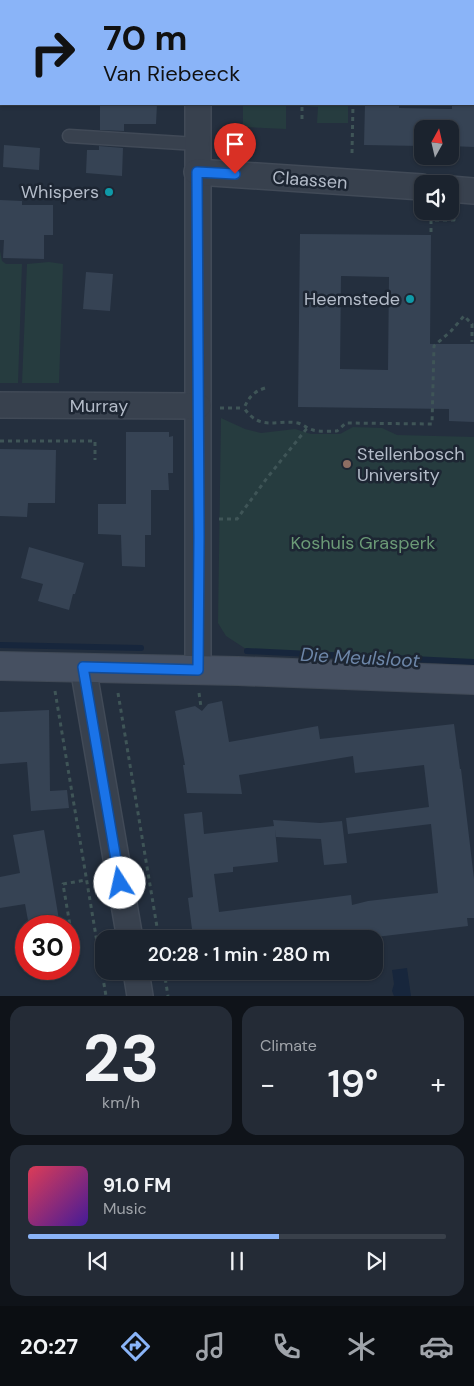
<!DOCTYPE html>
<html lang="en">
<head>
<meta charset="utf-8">
<style>
  body { margin:0; font-family:"DM Sans",sans-serif; background:#242b36; color:#f1f3f6; height:100vh; display:flex; flex-direction:column; font-size:19px; white-space:nowrap }
  * { box-sizing:border-box; margin:0 }
  p { font-size:16px; color:#a0a4aa }
  .icon { flex:none; width:28px; height:28px; fill:none; stroke:currentColor; stroke-width:2; stroke-linecap:round; stroke-linejoin:round }
  .map { position:relative; height:996px; overflow:hidden }
  .panel { display:flex; flex-direction:column; gap:10px; padding:10px; background:#0f1319; flex:1 }
  .panel>* { flex:none }
  .guide { position:absolute; left:0px; top:0px; width:475px; height:105px; box-shadow:0 1px 4px #0004,0 0 0 1px #39404a; background:#8ab4f8; color:#111; overflow:hidden }
  .needle { width:32px; rotate:8deg }
  .tools { position:absolute; left:414px; top:120px; display:grid; gap:10px }
  .tools a { display:grid; place-items:center; width:45px; height:45px; border-radius:10px; background:#1b232e; box-shadow:0 1px 4px #0004,0 0 0 1px #39404a; font-size:25px }
  .speed { position:absolute; left:15px; top:915px; display:flex; gap:10px; font-size:25px; font-weight:700; text-align:center }
  .speed>* { display:grid; place-content:center; width:65px; height:65px; border-radius:50%; background:#1b232e; box-shadow:0 1px 4px #0004,0 0 0 1px #39404a; line-height:1 }
  .speed .limit { border:8px solid #d22; background:#fff; color:#111 }
  .pin { position:absolute; display:grid; place-items:center; width:42px; height:42px; color:#fff; margin:-51px -21px; border-radius:50% 50% 50% 0; rotate:-45deg; box-shadow:0 0 5px #0007 }
  .pin .icon { rotate:45deg }
  .me { position:absolute; width:55px; margin:-28px; rotate:350deg; stroke-linejoin:round; filter:drop-shadow(0 0 4px #0008) }
  .turn { display:flex; align-items:center; gap:18px; height:105px; padding:0 20px; font-size:22px }
  .turn .icon { width:65px; height:65px; stroke-width:2.5 }
  .turn b { display:block; font-size:35px; line-height:42px }
  .big { font-size:38px; font-weight:600; line-height:1.1 }
  .panel .widget { flex:1; display:flex; flex-direction:column; justify-content:center; gap:8px; min-width:0; padding:0 18px; border-radius:15px; background:#242b36 }
  .panel .dial { align-items:center; gap:0 }
  .dial b { font-size:65px; line-height:1 }
  .song { display:flex; align-items:center; gap:15px }
  .cover { width:60px; height:60px; border-radius:8px; background:linear-gradient(135deg,hsl(350 70% 55%),hsl(260 70% 35%)) }
  .played { height:5px; border-radius:2px; background:linear-gradient(90deg,#8ab4f8 60%,#39404a 60%) }
  .keys { display:flex; justify-content:space-around; direction:ltr }
  .heat { display:flex; justify-content:space-between; align-items:center; font-size:28px; direction:ltr }
  .panel .tiles { flex:1; display:grid; gap:10px; grid-template-columns:1fr 1fr }
  .widget:last-child { grid-column:span 2 }
  .trip { position:absolute; left:95px; top:930px; width:288px; height:50px; border-radius:15px; background:#1b232e; box-shadow:0 1px 4px #0004,0 0 0 1px #39404a; font-weight:600; line-height:50px; text-align:center }
  .menu { display:flex; height:80px; justify-content:space-around; align-items:center; background:#0b0e12; color:#a0a4aa }
  .menu .icon { width:35px; height:35px }
  .menu .selected { color:#8ab4f8 }
  .menu b { font-size:22px; color:#f1f3f6 }
  .map>svg:first-child { display:block }
  .green { fill:#263c3f }
  .water { fill:#17263c }
  .lines { fill:none; stroke-linecap:round; stroke-linejoin:round }
  .stream { stroke:#17263c; stroke-width:6 }
  .building { fill:#364354; fill-rule:evenodd }
  .lane-casing { stroke:#414a57; stroke-width:15 }
  .street-casing { stroke:#414a57; stroke-width:28 }
  .secondary-casing { stroke:#414a57; stroke-width:30 }
  .path { stroke:#3f5557; stroke-width:3; stroke-dasharray:4 4; stroke-linecap:butt }
  .lane { stroke:#38414e; stroke-width:12 }
  .street { stroke:#38414e; stroke-width:25 }
  .secondary { stroke:#465061; stroke-width:28 }
  .route-casing { stroke:#114b97; stroke-width:12 }
  .route { stroke:#1a73e8; stroke-width:9 }
  .culture-dot { fill:#0f9aa8; stroke:#1d2633; stroke-width:2 }
  .education-dot { fill:#8d6e63; stroke:#1d2633; stroke-width:2 }
  .labels { text-anchor:middle; stroke-width:5; stroke-linejoin:round; paint-order:stroke }
  .street-label { font-size:18px; fill:#b4bcc9; stroke:#1d2633 }
  .poi-label { font-size:18px; fill:#b4bcc9; stroke:#1d2633; text-anchor:end }
  .park-label { font-size:18px; fill:#6b9a76; stroke:#1d2633 }
  .water-label { font-size:19px; font-style:italic; fill:#6d86a8; stroke:#1d2633 }
</style>
</head>
<body>
<div class="map">
<svg width="474" height="996" viewBox="0 0 474 996">
  <rect width="100%" height="100%" fill="#242f3e"/>
  <g class="green">
    <polygon points="243,104 297,104 297,106 286,106 286,129 243,127"/>
    <polygon points="305,104 348,104 348,123 317,123 318,107 305,106"/>
    <polygon points="0,251 2,261 6,264 22,264 18,383 0,383"/>
    <polygon points="49,262 63,264 59,383 22,383 27,264"/>
    <polygon points="221,418 245,429 261,433 295,429 311,434 340,434 353,427 382,428 397,435 474,437 474,660 246,649 226,636 218,623"/>
  </g>
  <polygon class="water" points="407,968 411,996 394,996 392,991 394,984 392,970"/>
  <g class="lines">
    <g class="stream">
      <polyline points="0,645 141,648"/>
      <polyline points="247,651 474,662"/>
    </g>
  </g>
  <g class="building">
    <polygon points="100,104 157,104 156,124 124,124 124,131 100,130"/>
    <polygon points="365,104 399,104 399,108 452,109 452,104 474,104 474,147 450,146 450,129 422,129 422,146 364,145"/>
    <polygon points="4,145 40,148 39,170 3,167"/>
    <polygon points="99,146 123,148 122,176 86,173 87,150 99,150"/>
    <polygon points="0,200 22,201 22,205 53,205 53,235 44,235 44,259 3,258 4,240 0,240"/>
    <path d="M300,234L431,235L430,344H474V422L449,421V409L298,407ZM341,276L389,277L388,370L340,369Z"/>
    <polygon points="86,272 113,274 110,311 83,309"/>
    <polygon points="126,432 169,432 169,437 173,436 173,473 168,473 169,490 151,490 151,535 145,535 145,567 122,566 121,535 98,534 98,504 126,504"/>
    <polygon points="0,449 56,450 55,503 28,503 27,517 0,516"/>
    <polygon points="29,547 84,563 75,594 73,594 69,610 38,601 43,584 21,578"/>
    <polygon points="222,701 229,742 318,726 320,739 454,724 460,769 461,769 474,879 474,918 467,918 468,926 359,939 358,931 294,939 212,939 211,935 193,937 188,898 193,897 184,814 202,812 204,834 274,826 273,820 320,823 342,821 347,863 324,865 321,839 276,837 275,829 278,862 233,867 233,872 214,874 219,912 351,895 352,905 368,901 438,893 431,824 348,834 346,818 429,807 424,765 355,773 353,756 239,775 242,794 187,793 183,765 185,765 175,711 195,706 202,711 208,704"/>
    <polygon points="49,710 50,791 67,790 69,808 31,811 27,762 0,764 0,712"/>
    <polygon points="44,830 60,926 29,926 25,904 0,908 0,877 20,873 13,835"/>
  </g>
  <g class="lines">
    <g class="lane-casing">
      <polyline id="lane" points="69,136 197,144"/>
    </g>
    <g class="street-casing">
      <g id="street">
        <polyline points="200,1 200,0"/>
        <polyline points="198,104 198,670"/>
        <polyline points="197,172 422,187"/>
        <polyline points="450,189 474,191"/>
        <polyline points="0,405 198,406"/>
        <polyline points="83,667 130,939"/>
        <polyline points="136,971 140,996"/>
      </g>
    </g>
    <g class="secondary-casing">
      <polyline id="secondary" points="0,666 238,671 474,680"/>
    </g>
    <g class="path">
      <polyline points="302,119 302,104"/>
      <polyline points="352,153 353,104"/>
      <polyline points="431,232 431,220 454,220 454,211"/>
      <path d="M265,388C253,392 249,397 244,408C261,432 276,419 298,423C304,425 308,429 313,430C320,432 330,431 337,431L346,423L432,424L434,346L451,331L464,316L472,324V342"/>
      <polyline points="220,408 244,408"/>
      <polyline points="0,441 95,441 95,460"/>
      <polyline points="219,519 237,519 267,478 308,427"/>
      <polyline points="55,691 106,996"/>
      <polyline points="118,693 159,939"/>
      <polyline points="199,693 201,707"/>
      <polyline points="75,955 63,884 86,880"/>
      <polyline points="164,971 168,996"/>
    </g>
    <use href="#lane" class="lane"/>
    <use href="#street" class="street"/>
    <use href="#secondary" class="secondary"/>
  </g>
  <g class="lines">
    <g class="route-casing">
      <polyline id="route" points="120,883 83,667 198,670 199,537 197,172 235,174"/>
    </g>
    <use href="#route" class="route"/>
  </g>
  <g class="culture-dot">
    <circle cx="109" cy="192" r="5"/>
    <circle cx="410" cy="299" r="5"/>
  </g>
  <circle class="education-dot" cx="347" cy="464" r="5"/>
  <g class="labels">
    <g class="street-label">
      <text transform="translate(310 180) rotate(4)" y="6">Claassen</text>
      <text x="99" y="412">Murray</text>
    </g>
    <g class="poi-label">
      <text x="99" y="198">Whispers</text>
      <text x="400" y="305">Heemstede</text>
      <text x="357" y="460" text-anchor="start">Stellenbosch<tspan x="357" dy="21">University</tspan></text>
    </g>
    <g class="park-label">
      <text x="363" y="549">Koshuis Grasperk</text>
    </g>
    <g class="water-label">
      <text transform="translate(360 657) rotate(3)" y="7">Die Meulsloot</text>
    </g>
  </g>
</svg>
<div class="tools">
<a><svg class="needle" viewBox="-14 -14 28 28"><path d="M0-13l5 13h-10z" fill="#e53935"/><path d="M0 13l5-13h-10z" fill="#a0a4aa"/></svg></a>
<a><svg class="icon" aria-label="sound" viewBox="0 0 24 24"><path d="M4 9h4l5-4v14l-5-4H4zM17 9q2 3 0 6"/></svg></a>
</div>
<div class="speed"><div class="limit">30</div></div>
<div class="pin" style="left:235px;top:174px;background:#d93025"><svg class="icon" aria-label="arrive" viewBox="0 0 24 24"><path d="M6 21V4h12l-3 4 3 4H6"/></svg></div>
<svg class="me" style="left:120px;top:883px" viewBox="-20 -20 40 40"><circle r="19" fill="#fff"/><path d="M0-13L10 11 0 6-10 11z" fill="#1a73e8"/></svg>
<div class="trip">20:28 · 1 min · 280 m</div>
<div class="guide">
<div class="turn"><svg class="icon" aria-label="right" viewBox="0 0 24 24"><path d="M7 20v-9h11M14 6l5 5-5 5"/></svg><div><b>70 m</b>Van Riebeeck</div></div>
</div>
</div>
<section class="panel">
<div class="tiles">
<div class="widget dial"><b>23</b><p>km/h</p></div>
<div class="widget"><p>Climate</p>
<div class="heat"><a>−</a><b class="big">19°</b><a>+</a></div>
</div>
<div class="widget">
<div class="song"><i class="cover"></i><div><b>91.0 FM</b><p>Music</p></div></div>
<div class="played"></div>
<div class="keys"><svg class="icon" aria-label="previous" viewBox="0 0 24 24"><path d="M18 5L8 12l10 7zM5 5v14"/></svg><svg class="icon" aria-label="pause" viewBox="0 0 24 24"><path d="M8 5v14M16 5v14"/></svg><svg class="icon" aria-label="next" viewBox="0 0 24 24"><path d="M6 5l10 7-10 7zM19 5v14"/></svg></div>
</div>
</div>
</section>
<nav class="menu">
<b>20:27</b>
<svg class="icon selected" aria-label="directions" viewBox="0 0 24 24"><path d="M12 3l9 9-9 9-9-9zM9 14v-3h6M13 9l2 2-2 2"/></svg>
<svg class="icon" aria-label="music" viewBox="0 0 24 24"><path d="M9 18V5l10-2v13"/><circle cx="6" cy="18" r="3"/><circle cx="16" cy="16" r="3"/></svg>
<svg class="icon" aria-label="phone" viewBox="0 0 24 24"><path d="M5 4h4l2 5-3 2q2 4 5 5l2-3 5 2v4C11 20 4 13 5 4z"/></svg>
<svg class="icon" aria-label="climate" viewBox="0 0 24 24"><path d="M12 3v18M4 7l16 10M4 17L20 7"/></svg>
<svg class="icon" aria-label="car" viewBox="0 0 24 24"><path d="M5 17H2v-5l4-1 3-4h7l3 4 3 1v5h-3M9 17h6M6 11h13"/><circle cx="7" cy="17" r="2"/><circle cx="17" cy="17" r="2"/></svg>
</nav>
</body>
</html>
